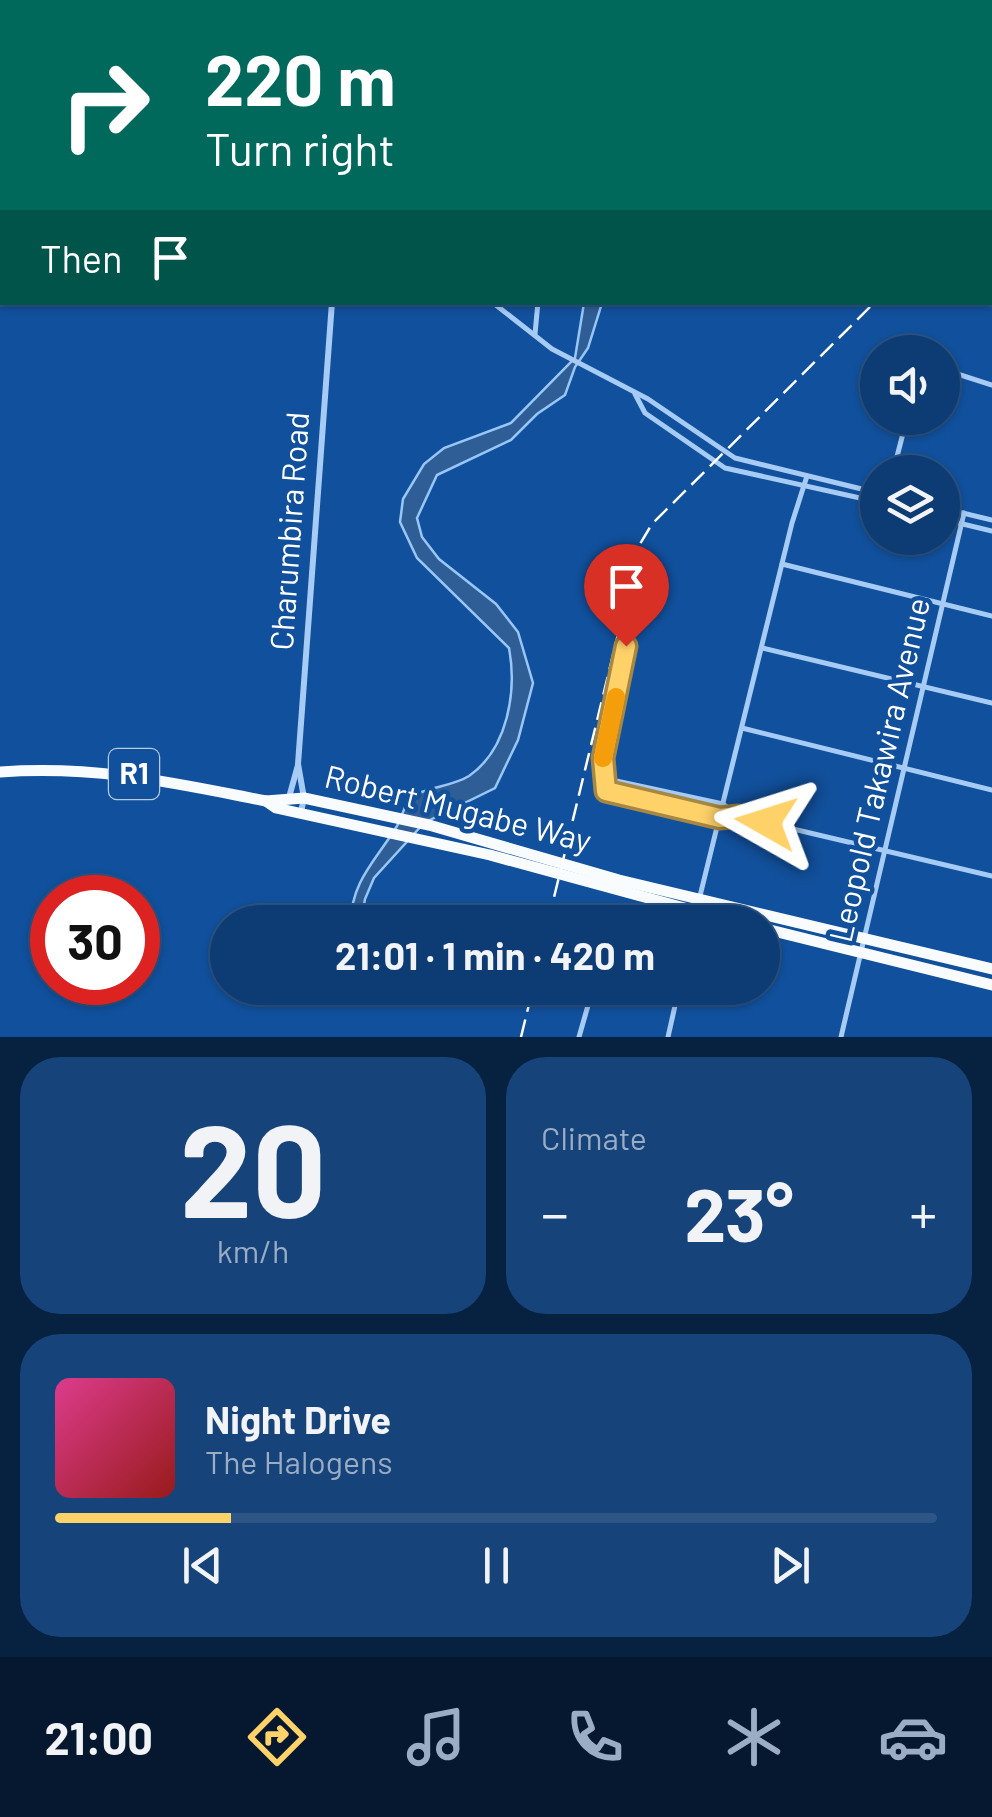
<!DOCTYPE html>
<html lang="en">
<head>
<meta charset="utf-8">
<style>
  body { margin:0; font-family:Barlow,sans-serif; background:#16437a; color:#f1f3f6; height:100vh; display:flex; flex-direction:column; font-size:38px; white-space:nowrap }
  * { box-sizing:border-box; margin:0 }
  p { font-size:32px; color:#9aadc5 }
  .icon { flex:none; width:55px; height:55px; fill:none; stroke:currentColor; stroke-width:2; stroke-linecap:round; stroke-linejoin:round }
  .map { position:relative; height:1037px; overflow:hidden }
  .details { display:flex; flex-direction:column; gap:20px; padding:20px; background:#072140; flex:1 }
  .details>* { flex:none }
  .hud { position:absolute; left:0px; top:0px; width:992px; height:305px; box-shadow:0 2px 8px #0004,0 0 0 2px #2d5687; background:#00695c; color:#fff; overflow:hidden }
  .controls { position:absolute; left:860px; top:335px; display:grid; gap:20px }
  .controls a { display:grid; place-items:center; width:100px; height:100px; border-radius:50%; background:#0d3c75; box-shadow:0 2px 8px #0004,0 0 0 2px #2d5687; font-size:50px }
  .speed { position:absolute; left:30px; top:875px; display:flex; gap:20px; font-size:50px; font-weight:700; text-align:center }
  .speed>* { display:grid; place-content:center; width:130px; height:130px; border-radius:50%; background:#0d3c75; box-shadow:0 2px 8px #0004,0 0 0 2px #2d5687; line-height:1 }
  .speed .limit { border:15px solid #d22; background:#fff; color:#111 }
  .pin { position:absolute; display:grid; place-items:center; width:85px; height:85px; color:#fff; margin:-102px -42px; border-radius:50% 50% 50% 0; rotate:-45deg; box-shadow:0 0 10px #0007 }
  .pin .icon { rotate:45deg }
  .me { position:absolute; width:110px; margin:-55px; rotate:276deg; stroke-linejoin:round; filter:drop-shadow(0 0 8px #0008) }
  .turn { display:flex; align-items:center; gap:35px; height:210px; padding:0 40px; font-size:45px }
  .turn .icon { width:130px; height:130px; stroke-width:2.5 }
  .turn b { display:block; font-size:70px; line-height:85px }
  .then { display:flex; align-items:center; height:95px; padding:0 40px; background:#0003; gap:20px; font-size:38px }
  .big { font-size:75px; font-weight:700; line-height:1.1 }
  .details .widget { flex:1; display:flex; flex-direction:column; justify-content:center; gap:15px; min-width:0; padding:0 35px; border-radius:40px; background:#16437a }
  .details .dial { align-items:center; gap:0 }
  .dial b { font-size:130px; line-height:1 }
  .song { display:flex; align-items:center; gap:30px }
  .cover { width:120px; height:120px; border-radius:15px; background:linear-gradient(135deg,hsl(330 70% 55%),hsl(0 70% 35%)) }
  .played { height:10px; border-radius:5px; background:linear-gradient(90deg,#ffd169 20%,#2d5687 20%) }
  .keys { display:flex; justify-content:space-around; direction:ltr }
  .heat { display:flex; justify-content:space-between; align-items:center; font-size:55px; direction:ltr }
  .details .tiles { flex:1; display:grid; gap:20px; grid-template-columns:1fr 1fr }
  .widget:last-child { grid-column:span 2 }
  .trip { position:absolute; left:210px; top:905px; width:570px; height:100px; border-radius:50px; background:#0d3c75; box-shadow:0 2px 8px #0004,0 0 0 2px #2d5687; font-weight:700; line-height:100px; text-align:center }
  .tabs { display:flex; height:160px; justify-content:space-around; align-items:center; background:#05182f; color:#9aadc5 }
  .tabs .icon { width:70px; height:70px }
  .tabs .on { color:#ffd169 }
  .tabs b { font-size:45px; color:#f1f3f6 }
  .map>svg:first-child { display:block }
  .water { fill:#2f5d95; stroke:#98c6f8; stroke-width:2.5 }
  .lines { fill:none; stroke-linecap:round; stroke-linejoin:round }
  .minor { stroke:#a6cbf4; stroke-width:5 }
  .tertiary { stroke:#a6cbf4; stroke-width:6 }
  .trunk { stroke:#f9fcff; stroke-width:11 }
  .rail { stroke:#fff; stroke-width:2.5; stroke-dasharray:18 8; stroke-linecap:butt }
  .route-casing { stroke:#a68844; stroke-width:25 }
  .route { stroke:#ffd169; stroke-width:18 }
  .slow { stroke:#f59e0b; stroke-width:18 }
  .labels { text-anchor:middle; stroke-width:9; stroke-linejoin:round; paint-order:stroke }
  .shield { fill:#11509c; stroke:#b8cae1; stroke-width:2.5 }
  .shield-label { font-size:30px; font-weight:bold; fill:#fff }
  .street-label { font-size:32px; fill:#fff; stroke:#11509c }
</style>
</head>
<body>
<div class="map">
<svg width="992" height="1037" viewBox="0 0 992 1037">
  <rect width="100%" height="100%" fill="#11509c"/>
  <path class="water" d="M584,303H602L588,348L575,367L565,395L537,414L511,440L437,475L417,518L422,537L439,559L496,604L518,632L533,683L518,740L495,788L424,823L374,878L365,899L361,922H351C351,881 377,859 397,826C403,815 405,800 417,794C433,786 453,786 469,776C508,749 517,691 509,648L417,558L400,522L403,499L424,464L444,448L511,423L575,358Z"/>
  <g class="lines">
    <g class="minor">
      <polyline points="306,0 307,2"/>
      <polyline points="502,0 502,2"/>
      <polyline points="145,2 145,0"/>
      <polyline points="250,2 254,0"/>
      <polyline points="492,302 552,349 648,399 735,458 878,493"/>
      <polyline points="535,334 538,302"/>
      <polyline points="942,369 992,385"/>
      <polyline points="635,394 645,413 725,468 878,502"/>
      <polyline points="893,472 907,418"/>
      <polyline points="942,508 992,520"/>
      <polyline points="942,519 992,531"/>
      <polyline points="782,564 992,616"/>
      <path d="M626,645C620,676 590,773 611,794L720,818L738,816L992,876"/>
      <polyline points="762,648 992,703"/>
      <polyline points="742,728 992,790"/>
      <polyline points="607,779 723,804 738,816"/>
      <polyline points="699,900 792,523 807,476"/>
      <polyline points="693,922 696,910"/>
      <polyline points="622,988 676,1001"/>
      <polyline points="579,1037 593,988"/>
      <polyline points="668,1037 679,988"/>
      <polyline points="841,1037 964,513"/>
    </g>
    <g class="tertiary">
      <polyline points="336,0 336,2"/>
      <polyline points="0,34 2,34"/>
      <polyline points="288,801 298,765"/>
      <polyline points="301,812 304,798 298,764 332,302"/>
    </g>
    <g class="trunk">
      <path d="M0,772C96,765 174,783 266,801L276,808L490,855L736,922"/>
      <polyline points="266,801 304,798 429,825 619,880 992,969"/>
      <polyline points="762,928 992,985"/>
    </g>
    <g class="rail">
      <polyline points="990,64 992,52"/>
      <polyline points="990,185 992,183"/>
      <polyline points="990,201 992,200"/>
      <polyline points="548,922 640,544 652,524 875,302"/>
      <polyline points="521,1037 533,988"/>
    </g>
  </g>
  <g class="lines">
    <g class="route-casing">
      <polyline id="route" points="626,646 603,758 606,791 720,818 738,816 766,822"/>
    </g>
    <use href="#route" class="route"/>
    <polyline class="slow" points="603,758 616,697"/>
  </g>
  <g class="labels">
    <rect class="shield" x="109" y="749" width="50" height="50" rx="8"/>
    <g class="shield-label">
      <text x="134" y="784">R1</text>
    </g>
    <g class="street-label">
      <text transform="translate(290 531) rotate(-86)" y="11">Charumbira Road</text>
      <text transform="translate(880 770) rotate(-77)" y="11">Leopold Takawira Avenue</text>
      <text transform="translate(458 809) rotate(14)" y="11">Robert Mugabe Way</text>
    </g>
  </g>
</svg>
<div class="controls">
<a><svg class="icon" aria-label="sound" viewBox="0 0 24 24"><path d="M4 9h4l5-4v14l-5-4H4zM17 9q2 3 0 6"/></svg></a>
<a><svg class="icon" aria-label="layers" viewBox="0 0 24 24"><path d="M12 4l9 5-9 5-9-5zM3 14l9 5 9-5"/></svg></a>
</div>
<div class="speed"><div class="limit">30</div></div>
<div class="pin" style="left:626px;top:646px;background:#d93025"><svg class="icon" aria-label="arrive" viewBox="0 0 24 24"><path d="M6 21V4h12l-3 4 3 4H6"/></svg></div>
<svg class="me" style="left:766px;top:822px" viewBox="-20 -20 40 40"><path d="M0-17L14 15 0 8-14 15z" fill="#ffd169" stroke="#fff" stroke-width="4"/></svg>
<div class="trip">21:01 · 1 min · 420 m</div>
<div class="hud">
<div class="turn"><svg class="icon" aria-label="right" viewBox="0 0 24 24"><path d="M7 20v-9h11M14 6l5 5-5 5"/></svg><div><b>220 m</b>Turn right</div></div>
<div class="then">Then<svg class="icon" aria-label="arrive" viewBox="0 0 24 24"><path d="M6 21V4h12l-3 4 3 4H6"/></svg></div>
</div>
</div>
<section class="details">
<div class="tiles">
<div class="widget dial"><b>20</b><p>km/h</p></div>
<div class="widget"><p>Climate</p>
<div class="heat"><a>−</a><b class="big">23°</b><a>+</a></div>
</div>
<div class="widget">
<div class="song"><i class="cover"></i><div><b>Night Drive</b><p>The Halogens</p></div></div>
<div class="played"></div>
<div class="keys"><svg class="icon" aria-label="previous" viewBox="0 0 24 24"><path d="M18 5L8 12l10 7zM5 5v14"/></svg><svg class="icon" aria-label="pause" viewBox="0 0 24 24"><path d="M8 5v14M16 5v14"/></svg><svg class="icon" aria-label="next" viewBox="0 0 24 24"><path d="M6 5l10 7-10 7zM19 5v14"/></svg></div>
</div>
</div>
</section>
<nav class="tabs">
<b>21:00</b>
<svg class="icon on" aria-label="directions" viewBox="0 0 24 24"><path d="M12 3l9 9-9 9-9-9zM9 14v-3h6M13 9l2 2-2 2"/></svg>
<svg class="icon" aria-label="music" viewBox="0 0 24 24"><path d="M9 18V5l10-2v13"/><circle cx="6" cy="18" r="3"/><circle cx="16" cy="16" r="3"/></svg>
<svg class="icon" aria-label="phone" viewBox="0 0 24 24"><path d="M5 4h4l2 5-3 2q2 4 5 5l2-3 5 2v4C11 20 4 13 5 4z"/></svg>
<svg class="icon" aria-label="climate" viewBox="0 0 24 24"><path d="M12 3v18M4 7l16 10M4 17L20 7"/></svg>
<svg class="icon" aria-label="car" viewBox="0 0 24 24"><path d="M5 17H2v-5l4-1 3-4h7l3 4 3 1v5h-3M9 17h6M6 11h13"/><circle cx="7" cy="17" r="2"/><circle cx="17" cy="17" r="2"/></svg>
</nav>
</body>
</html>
